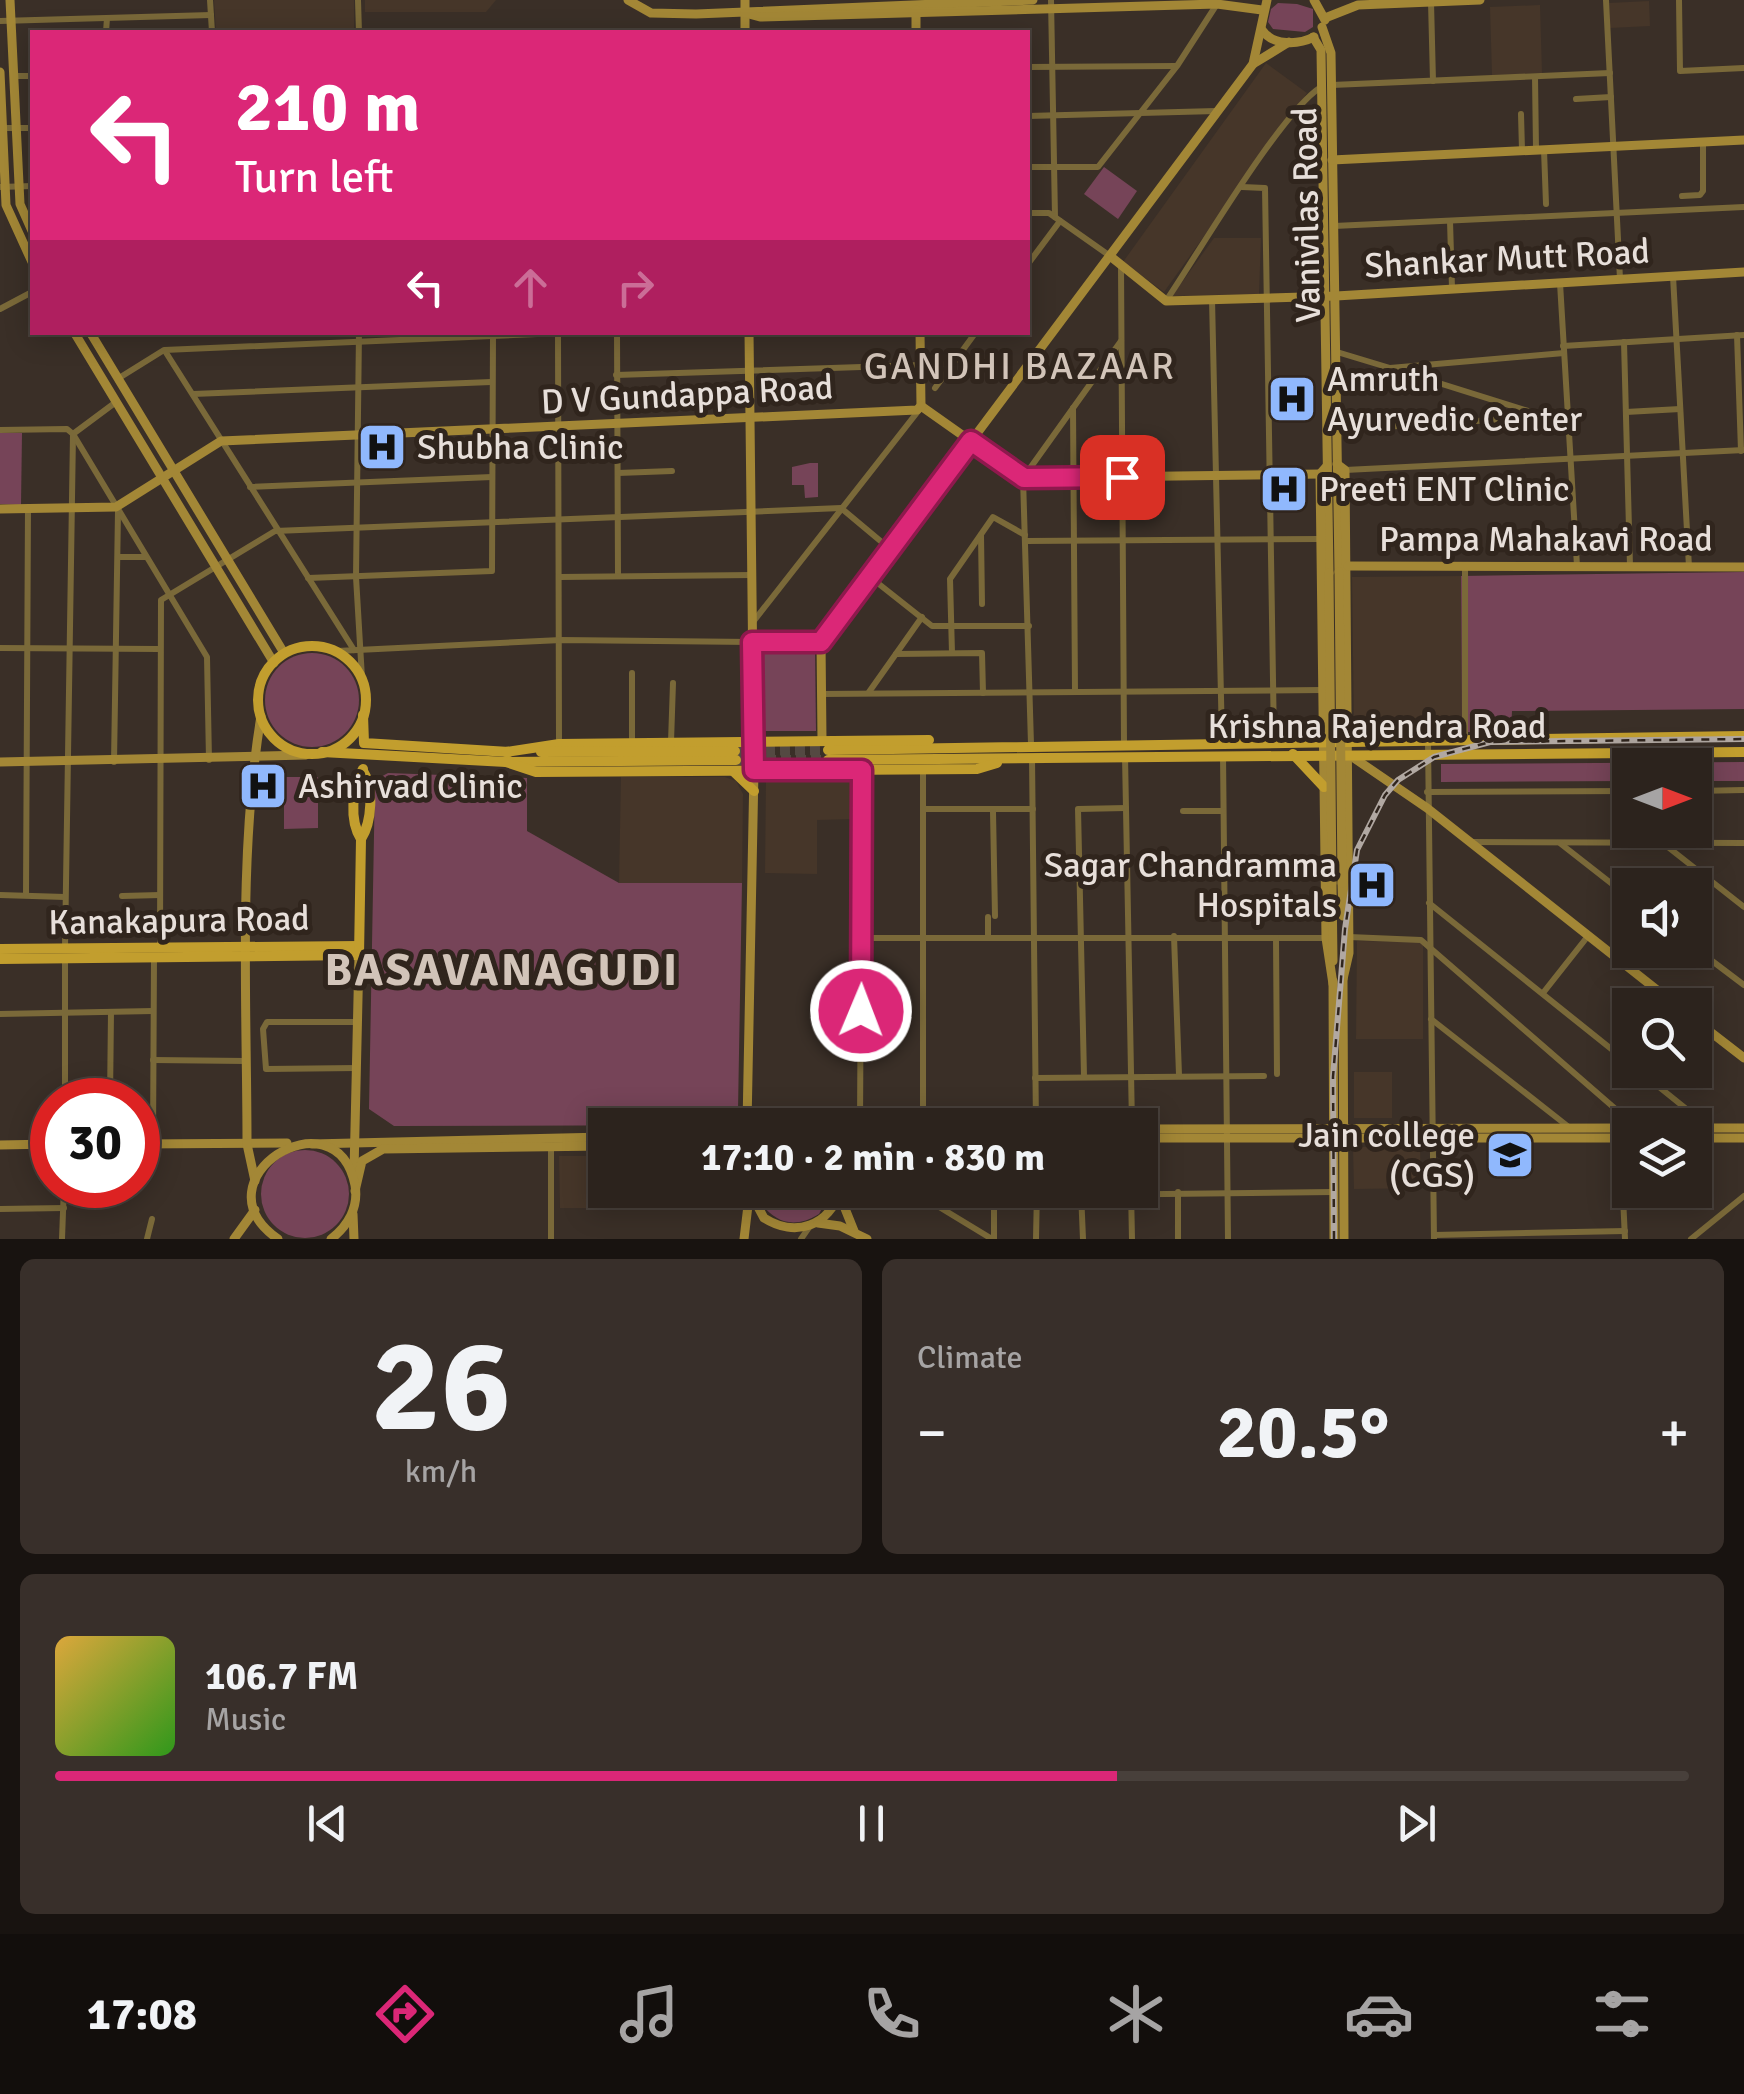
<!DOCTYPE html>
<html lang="en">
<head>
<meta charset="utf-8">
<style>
  body { margin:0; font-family:Signika,sans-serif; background:#382f2a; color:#f1f3f6; height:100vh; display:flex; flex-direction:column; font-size:38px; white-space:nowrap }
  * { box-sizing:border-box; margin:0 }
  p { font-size:32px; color:#a6a4a4 }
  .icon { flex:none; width:55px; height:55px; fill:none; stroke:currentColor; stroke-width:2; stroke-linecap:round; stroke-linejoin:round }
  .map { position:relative; height:1239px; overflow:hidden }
  .side { display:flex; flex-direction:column; gap:20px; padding:20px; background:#181310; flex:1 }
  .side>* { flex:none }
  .guide { position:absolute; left:30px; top:30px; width:1000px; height:305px; border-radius:0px; box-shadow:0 5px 25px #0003,0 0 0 2px #48403b; background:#db2777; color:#fff; overflow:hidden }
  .needle { width:65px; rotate:90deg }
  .tools { position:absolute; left:1612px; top:748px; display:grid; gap:20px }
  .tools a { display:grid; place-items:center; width:100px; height:100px; border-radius:0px; background:#2c231d; box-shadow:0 5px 25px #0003,0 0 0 2px #48403b; font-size:50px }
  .speed { position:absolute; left:30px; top:1078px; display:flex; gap:20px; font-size:50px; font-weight:700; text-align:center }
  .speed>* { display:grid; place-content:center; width:130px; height:130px; border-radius:50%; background:#2c231d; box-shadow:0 5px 25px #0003,0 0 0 2px #48403b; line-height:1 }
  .speed .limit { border:15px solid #d22; background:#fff; color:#111 }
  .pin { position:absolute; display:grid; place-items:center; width:85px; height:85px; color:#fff; margin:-42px; border-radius:20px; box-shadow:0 5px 15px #0006 }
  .me { position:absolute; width:110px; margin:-55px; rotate:1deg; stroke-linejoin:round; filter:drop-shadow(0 0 8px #0008) }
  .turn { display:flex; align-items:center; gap:35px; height:210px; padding:0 40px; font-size:45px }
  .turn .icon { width:130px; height:130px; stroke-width:2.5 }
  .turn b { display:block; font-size:70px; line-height:85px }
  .lanes { display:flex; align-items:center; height:95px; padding:0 40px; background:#0003; justify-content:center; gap:50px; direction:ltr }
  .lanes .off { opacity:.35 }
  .big { font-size:75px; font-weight:700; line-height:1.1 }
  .side .card { flex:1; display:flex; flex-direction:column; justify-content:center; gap:15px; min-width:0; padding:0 35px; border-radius:15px; background:#382f2a }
  .side .dial { align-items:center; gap:0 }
  .dial b { font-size:130px; line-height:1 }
  .song { display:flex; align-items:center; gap:30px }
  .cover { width:120px; height:120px; border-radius:15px; background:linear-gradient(135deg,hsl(40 70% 55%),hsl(110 70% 35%)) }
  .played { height:10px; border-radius:5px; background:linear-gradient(90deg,#db2777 65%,#48403b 65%) }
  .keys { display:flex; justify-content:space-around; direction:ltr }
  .heat { display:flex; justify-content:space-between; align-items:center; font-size:55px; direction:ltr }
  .side .tiles { flex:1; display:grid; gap:20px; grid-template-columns:1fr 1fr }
  .card:last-child { grid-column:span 2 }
  .trip { position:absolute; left:588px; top:1108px; width:570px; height:100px; border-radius:0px; background:#2c231d; box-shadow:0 5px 25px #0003,0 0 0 2px #48403b; font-weight:700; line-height:100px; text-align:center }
  .tabs { display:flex; height:160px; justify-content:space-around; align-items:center; background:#120e0c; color:#a6a4a4 }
  .tabs .icon { width:70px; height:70px }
  .tabs .selected { color:#db2777 }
  .tabs b { font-size:45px; color:#f1f3f6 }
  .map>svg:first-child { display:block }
  .built { fill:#463629 }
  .green { fill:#764458 }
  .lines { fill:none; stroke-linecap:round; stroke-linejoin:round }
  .primary-tunnel { stroke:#544942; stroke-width:10; stroke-dasharray:10 5; stroke-linecap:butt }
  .street { stroke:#7a6939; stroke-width:6 }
  .secondary { stroke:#a38736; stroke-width:9 }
  .primary { stroke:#c29e2e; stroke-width:10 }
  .rail-casing { stroke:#b1a8a2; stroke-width:6 }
  .rail { stroke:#30251d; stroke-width:2.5; stroke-dasharray:8; stroke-linecap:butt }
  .secondary-bridge { stroke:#a38736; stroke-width:9 }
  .route-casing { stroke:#8e194d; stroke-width:25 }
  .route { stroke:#db2777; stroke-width:18 }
  .labels { text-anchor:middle; stroke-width:10; stroke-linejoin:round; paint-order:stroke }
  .street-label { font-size:35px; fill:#e7dfda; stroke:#30251d }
  .poi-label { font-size:35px; fill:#e7dfda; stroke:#30251d; text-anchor:start }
  .neighbourhood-label { font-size:38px; letter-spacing:2.5px; fill:#d2c4b9; stroke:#30251d }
  .district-label { font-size:45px; font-weight:bold; letter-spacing:2.5px; fill:#d2c4b9; stroke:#30251d }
</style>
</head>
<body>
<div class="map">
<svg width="1744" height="1239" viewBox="0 0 1744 1239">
  <rect width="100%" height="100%" fill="#3a2f27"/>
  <g class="built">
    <polygon points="214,0 354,0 354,32 216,32"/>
    <polygon points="365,0 496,0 486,12 365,12"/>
    <polygon points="1649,1 1650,26 1610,28 1609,3"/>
    <polygon points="1540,5 1542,73 1492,75 1490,7"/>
    <polygon points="1266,63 1307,93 1164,292 1123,262"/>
    <polygon points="1214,238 1261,238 1259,294 1172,296"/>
    <polygon points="1461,576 1462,732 1354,731 1352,577"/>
    <polygon points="766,775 854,775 854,819 817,820 817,874 765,873"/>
    <polygon points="621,777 725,777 736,781 743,794 742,883 619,883"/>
    <polygon points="1357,941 1423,942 1423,1039 1356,1039"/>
    <rect x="1354" y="1072" width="38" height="46"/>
    <polygon points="1420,1146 1421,1188 1354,1189 1353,1147"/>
    <polygon points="559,1156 605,1156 605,1190 615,1190 615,1208 560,1208"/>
  </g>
  <g class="green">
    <polygon points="1297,4 1313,9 1313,27 1305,32 1273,29 1268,22 1271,9 1278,3"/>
    <polygon points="1104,167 1137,191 1118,219 1084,194"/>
    <polygon points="0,433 22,433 21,505 0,504"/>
    <polygon points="810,463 818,463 818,497 805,498 804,485 792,485 792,467"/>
    <polygon points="1744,572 1744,709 1512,711 1511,732 1462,732 1461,576"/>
    <polygon points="764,648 815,648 816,731 764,731"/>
    <circle cx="312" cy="700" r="47"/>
    <polygon points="1744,762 1744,781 1695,781 1695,765 1630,765 1630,781 1441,782 1441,764"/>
    <polygon points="388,773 527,778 527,831 619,883 742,883 738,1110 727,1125 394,1126 369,1109 375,780"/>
    <polygon points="284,777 318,777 318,828 284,829"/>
    <circle cx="305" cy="1194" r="44"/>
    <path d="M753,1190H832L819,1214C789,1233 767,1218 753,1190Z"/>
  </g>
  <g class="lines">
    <g class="primary-tunnel">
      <polyline points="735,751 828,750"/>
      <polyline points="736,760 828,760"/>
    </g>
    <g class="street">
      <polyline points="210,0 212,32"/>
      <polyline points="358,0 359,32"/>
      <polyline points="1051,0 1055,217"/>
      <polyline points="1606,0 1620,279"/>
      <polyline points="1679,0 1680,71 1744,68"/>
      <polyline points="1431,2 1433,81"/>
      <polyline points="0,21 211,15"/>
      <polyline points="106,32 107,18"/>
      <polyline points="1028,67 1176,66"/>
      <polyline points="14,76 32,76"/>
      <polyline points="1535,77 1536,149"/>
      <polyline points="1332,85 1610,73"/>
      <polyline points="1576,99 1611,97"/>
      <polyline points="1521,114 1522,150"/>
      <polyline points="1028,116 1216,111"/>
      <polyline points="0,128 32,128"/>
      <polyline points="1544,150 1546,204"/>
      <polyline points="1028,167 1098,167 1177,66 1217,4"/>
      <polyline points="0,187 32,186"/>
      <polyline points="1242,187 1265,188 1274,741"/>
      <polyline points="1682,196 1700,195 1703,191 1703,142"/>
      <polyline points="1028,213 1049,213 1110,256"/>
      <polyline points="1450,221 1452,288"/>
      <polyline points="1334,226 1744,207"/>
      <polyline points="1028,264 1060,221"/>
      <polyline points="1121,267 1124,742"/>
      <polyline points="1673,276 1689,567"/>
      <polyline points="1560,283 1577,566"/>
      <polyline points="1212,299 1222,741"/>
      <path d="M1166,301C1198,254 1280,113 1321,87"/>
      <polyline points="0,309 32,292"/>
      <polyline points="359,332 356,577 362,678"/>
      <polyline points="617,332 618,576"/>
      <polyline points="558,334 559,743"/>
      <polyline points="1737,335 1741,451"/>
      <polyline points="1624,342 1630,566"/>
      <polyline points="1563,346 1744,335"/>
      <polyline points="165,351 354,650"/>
      <polyline points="1337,352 1390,368 1564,353"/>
      <polyline points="1391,368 1541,415"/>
      <polyline points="616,375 953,364"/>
      <polyline points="119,378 164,350 584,332"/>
      <polyline points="935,388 976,332"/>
      <polyline points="193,394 491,382"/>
      <polyline points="1073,408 1075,691"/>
      <polyline points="1626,412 1680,409"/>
      <polyline points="0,430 67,429 73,434 207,657 209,760"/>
      <polyline points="1337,430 1568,415"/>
      <polyline points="1345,470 1744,450"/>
      <polyline points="618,473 672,471"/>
      <polyline points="250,487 492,477"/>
      <polyline points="981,535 982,604"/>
      <polyline points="1026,541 1321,539"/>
      <polyline points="118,557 146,557"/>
      <polyline points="1465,567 1465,740"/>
      <polyline points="560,577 752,575"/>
      <polyline points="870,577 932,626 1029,626"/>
      <polyline points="308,578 492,571 493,334"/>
      <polyline points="753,622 919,410"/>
      <polyline points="0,648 159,649"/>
      <polyline points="337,651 561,640 752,642"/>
      <polyline points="952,653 950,579 993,517 1025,535"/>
      <polyline points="896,654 982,653 983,693"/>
      <polyline points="632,673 632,742"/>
      <polyline points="869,692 922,617"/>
      <polyline points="821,694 1322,690"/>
      <polyline points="1428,741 1434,1239"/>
      <polyline points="671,742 673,683"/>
      <polyline points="1031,744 1023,478 1121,341"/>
      <polyline points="1223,755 1228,1239"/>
      <polyline points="1125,756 1132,1125"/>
      <polyline points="1032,758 1036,1125"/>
      <polyline points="114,762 118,511"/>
      <polyline points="1695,791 1744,790"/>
      <polyline points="1427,792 1630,791"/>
      <polyline points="923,809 1033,809"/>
      <polyline points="1183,811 1223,811"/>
      <polyline points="993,812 995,916"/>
      <polyline points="1659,830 1659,840 1744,907"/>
      <polyline points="1470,842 1744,843"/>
      <polyline points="1561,844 1630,898"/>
      <polyline points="0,895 65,897"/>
      <polyline points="26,895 28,508"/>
      <polyline points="122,896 160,895"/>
      <polyline points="1429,903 1630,1064"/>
      <polyline points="988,917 988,938"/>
      <polyline points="1174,936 1179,1075"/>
      <polyline points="1349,937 1421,940 1619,1112 1625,1239"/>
      <polyline points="862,938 1326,938"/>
      <polyline points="1276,938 1277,1074"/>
      <polyline points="160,947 161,600 275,531 841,508 890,549"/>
      <polyline points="65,948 73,434 116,402"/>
      <polyline points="1695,948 1744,985"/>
      <polyline points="1543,993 1588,936"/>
      <polyline points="0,1014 153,1011"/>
      <polyline points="1431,1019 1570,1128"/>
      <polyline points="357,1022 267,1022 263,1029 266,1069 357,1068"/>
      <polyline points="153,1060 246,1061"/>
      <polyline points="1638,1070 1710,1128 1710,1138"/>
      <polyline points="1084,1076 1078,809 1126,808"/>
      <polyline points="1035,1078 1264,1076"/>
      <polyline points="65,1100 65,959"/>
      <polyline points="110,1100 111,1012"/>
      <polyline points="860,1125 862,770"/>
      <polyline points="923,1125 923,771"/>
      <polyline points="153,1144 154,958"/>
      <polyline points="551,1146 551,1239"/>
      <polyline points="1131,1190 1132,1239"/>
      <polyline points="1081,1192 1083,1239"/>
      <polyline points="931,1202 992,1239"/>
      <polyline points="0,1209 64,1208"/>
      <polyline points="1434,1235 1625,1231"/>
      <polyline points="62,1239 64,1185"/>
      <polyline points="147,1239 152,1219"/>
      <polyline points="801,1239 810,1226"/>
      <polyline points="994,1239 994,1196 1333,1192"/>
      <polyline points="1036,1239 1037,1190"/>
      <polyline points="1178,1239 1178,1192"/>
      <polyline points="1691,1239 1744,1196"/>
    </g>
    <g class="secondary">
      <polyline points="10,0 20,204 32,231"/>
      <polyline points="628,0 651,13 696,14 1033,0"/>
      <polyline points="745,0 745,32"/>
      <polyline points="1314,0 1325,20"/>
      <polyline points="745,13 760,17 1217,4 1262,10"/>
      <polyline points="1325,18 1358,5 1480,0"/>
      <polyline points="1322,27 1331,53 1339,572"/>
      <path d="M1262,30C1273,46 1298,45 1314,37"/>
      <polyline points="916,32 916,10"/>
      <polyline points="1313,37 1321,50 1329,573"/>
      <polyline points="1253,64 1289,42"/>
      <polyline points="0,72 6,205 32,262"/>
      <polyline points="1332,160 1744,140"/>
      <polyline points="1110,256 1166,301 1336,296 1744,272"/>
      <polyline points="74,332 274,663"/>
      <polyline points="90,332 284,653"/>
      <polyline points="920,332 921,406"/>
      <polyline points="921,406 1023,478 1320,474"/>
      <polyline points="1337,464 1345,470 1349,953 1343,979"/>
      <polyline points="1327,466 1320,474 1326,938 1333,984"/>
      <polyline points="0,509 116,507 221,441 917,410 921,406"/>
      <polyline points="1348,566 1744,567"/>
      <polyline points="752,642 821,642"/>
      <polyline points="821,642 1253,64 1267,0"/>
      <polyline points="821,642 822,740"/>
      <polyline points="1351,756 1427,808 1676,1005"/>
      <polyline points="0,762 306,755"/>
      <polyline points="1332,883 1333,961"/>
      <polyline points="1342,883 1343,916"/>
      <polyline points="1343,977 1344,1239"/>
      <polyline points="1333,981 1334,1239"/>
      <polyline points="1695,1020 1744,1058"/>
      <polyline points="747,1125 754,770 749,332"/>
      <polyline points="1695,1128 1744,1128"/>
      <polyline points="1140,1129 1630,1128"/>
      <polyline points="1140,1138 1630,1138"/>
      <polyline points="1695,1138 1744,1138"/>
      <polyline points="138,1144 287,1143"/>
      <polyline points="312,1144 605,1137"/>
      <polyline points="0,1145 52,1144"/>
      <polyline points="354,1172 359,955"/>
      <path d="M255,1181L247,1144C247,1003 238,856 261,716"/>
      <path d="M749,1190L764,1218C795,1238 830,1226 840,1190"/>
      <polyline points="355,1191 362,1161 383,1149 605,1146"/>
      <polyline points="840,1196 854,1231"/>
      <polyline points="353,1214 354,1239"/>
      <polyline points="818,1223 840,1226 867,1239"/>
      <polyline points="234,1239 255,1210"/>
      <path d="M278,1239C193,1180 336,1090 355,1185C359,1207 348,1226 331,1239"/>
      <polyline points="744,1239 749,1197"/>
    </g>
    <g class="primary">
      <circle cx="312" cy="700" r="54"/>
      <polyline points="363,715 364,743 509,752"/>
      <polyline points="828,750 1744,736"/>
      <polyline points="322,752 506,762 736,760"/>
      <polyline points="506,752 559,744 929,740"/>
      <polyline points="541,752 735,751"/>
      <polyline points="1293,754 1324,787"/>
      <polyline points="828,760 1744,752"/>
      <polyline points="506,762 536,772 977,769 997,763"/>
      <polyline points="733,771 754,791"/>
      <path d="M361,839C349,820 352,789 363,769"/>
      <polyline points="0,949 359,946"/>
      <path d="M0,959L359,955L361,839C372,822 374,788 363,771"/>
    </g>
    <g class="rail-casing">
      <polyline id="rail" points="1334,1239 1333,1077 1345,929 1357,850 1385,795 1398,780 1434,757 1490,742 1744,739"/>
    </g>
    <use href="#rail" class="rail"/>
    <g class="secondary-bridge">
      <polyline points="1339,572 1342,883"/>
      <polyline points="1329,573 1332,883"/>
    </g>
  </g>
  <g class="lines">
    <g class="route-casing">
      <polyline id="route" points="861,1011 862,770 754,770 752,642 821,642 971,441 1024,478 1122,477"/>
    </g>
    <use href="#route" class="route"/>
  </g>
  <defs>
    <g id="hospital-square" transform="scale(2.5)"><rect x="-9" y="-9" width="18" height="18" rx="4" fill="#90b8fd" stroke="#30251d"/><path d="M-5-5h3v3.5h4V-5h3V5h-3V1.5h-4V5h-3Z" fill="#111"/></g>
    <g id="university-square" transform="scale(2.5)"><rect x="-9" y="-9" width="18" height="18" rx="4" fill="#90b8fd" stroke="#30251d"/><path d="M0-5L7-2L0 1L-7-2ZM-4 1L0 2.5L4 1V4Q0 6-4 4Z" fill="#111"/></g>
  </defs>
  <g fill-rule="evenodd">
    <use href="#hospital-square" x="1292" y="399"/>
    <use href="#hospital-square" x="382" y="447"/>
    <use href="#hospital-square" x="1284" y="489"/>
    <use href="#hospital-square" x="263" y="786"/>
    <use href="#hospital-square" x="1372" y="885"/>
    <use href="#university-square" x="1510" y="1155"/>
  </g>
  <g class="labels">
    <g class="street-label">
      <text transform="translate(1306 215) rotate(-91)" y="12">Vanivilas Road</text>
      <text transform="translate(1507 258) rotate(-3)" y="12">Shankar Mutt Road</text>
      <text transform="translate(687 394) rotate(-3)" y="12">D V Gundappa Road</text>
      <text x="1546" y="551">Pampa Mahakavi Road</text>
      <text x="1377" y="738">Krishna Rajendra Road</text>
      <text transform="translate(179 920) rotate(-1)" y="12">Kanakapura Road</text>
    </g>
    <g class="poi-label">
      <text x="1327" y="391">Amruth<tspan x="1327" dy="40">Ayurvedic Center</tspan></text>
      <text x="417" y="459">Shubha Clinic</text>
      <text x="1319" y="501">Preeti ENT Clinic</text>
      <text x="298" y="798">Ashirvad Clinic</text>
      <text x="1337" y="877" text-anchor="end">Sagar Chandramma<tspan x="1337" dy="40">Hospitals</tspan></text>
      <text x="1475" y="1147" text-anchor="end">Jain college<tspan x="1475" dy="40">(CGS)</tspan></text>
    </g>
    <g class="neighbourhood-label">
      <text x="1020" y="379">GANDHI BAZAAR</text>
    </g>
    <g class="district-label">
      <text x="502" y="985">BASAVANAGUDI</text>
    </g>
  </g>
</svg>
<div class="tools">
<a><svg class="needle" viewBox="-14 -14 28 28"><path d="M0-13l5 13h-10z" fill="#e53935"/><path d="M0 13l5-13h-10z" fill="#a6a4a4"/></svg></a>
<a><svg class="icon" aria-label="sound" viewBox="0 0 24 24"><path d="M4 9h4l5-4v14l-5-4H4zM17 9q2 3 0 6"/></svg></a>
<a><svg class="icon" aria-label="search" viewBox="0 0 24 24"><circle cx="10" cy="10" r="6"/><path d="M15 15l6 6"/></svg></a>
<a><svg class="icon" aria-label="layers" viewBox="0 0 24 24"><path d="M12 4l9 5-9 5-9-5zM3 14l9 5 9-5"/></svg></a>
</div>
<div class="speed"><div class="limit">30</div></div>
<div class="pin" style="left:1122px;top:477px;background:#d93025"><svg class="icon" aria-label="arrive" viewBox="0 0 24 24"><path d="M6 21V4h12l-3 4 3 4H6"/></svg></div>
<svg class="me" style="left:861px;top:1011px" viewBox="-20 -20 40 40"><circle r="17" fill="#db2777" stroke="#fff" stroke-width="3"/><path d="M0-11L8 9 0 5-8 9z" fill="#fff"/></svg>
<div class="trip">17:10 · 2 min · 830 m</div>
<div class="guide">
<div class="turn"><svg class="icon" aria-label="left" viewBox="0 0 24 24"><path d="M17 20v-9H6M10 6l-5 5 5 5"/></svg><div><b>210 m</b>Turn left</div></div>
<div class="lanes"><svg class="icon" aria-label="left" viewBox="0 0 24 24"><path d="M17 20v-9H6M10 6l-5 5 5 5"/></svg><svg class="icon off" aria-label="ahead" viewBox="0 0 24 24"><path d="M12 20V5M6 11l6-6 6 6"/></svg><svg class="icon off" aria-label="right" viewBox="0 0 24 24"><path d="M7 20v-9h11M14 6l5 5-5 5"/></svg></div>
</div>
</div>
<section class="side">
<div class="tiles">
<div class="card dial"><b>26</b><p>km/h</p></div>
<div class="card"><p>Climate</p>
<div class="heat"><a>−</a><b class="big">20.5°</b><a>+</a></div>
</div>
<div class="card">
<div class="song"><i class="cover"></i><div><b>106.7 FM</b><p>Music</p></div></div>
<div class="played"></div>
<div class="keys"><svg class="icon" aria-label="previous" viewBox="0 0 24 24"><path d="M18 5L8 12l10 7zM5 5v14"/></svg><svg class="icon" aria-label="pause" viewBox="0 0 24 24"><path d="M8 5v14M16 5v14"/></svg><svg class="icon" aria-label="next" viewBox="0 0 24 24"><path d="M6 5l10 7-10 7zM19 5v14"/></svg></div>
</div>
</div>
</section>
<nav class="tabs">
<b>17:08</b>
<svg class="icon selected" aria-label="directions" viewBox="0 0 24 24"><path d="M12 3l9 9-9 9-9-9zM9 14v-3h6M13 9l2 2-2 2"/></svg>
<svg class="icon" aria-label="music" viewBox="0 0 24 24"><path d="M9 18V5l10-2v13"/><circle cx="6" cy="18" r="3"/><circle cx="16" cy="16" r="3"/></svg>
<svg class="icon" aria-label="phone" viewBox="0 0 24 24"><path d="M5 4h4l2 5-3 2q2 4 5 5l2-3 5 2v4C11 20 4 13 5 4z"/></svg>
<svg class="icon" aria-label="climate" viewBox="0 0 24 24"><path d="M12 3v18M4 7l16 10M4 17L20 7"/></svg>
<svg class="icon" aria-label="car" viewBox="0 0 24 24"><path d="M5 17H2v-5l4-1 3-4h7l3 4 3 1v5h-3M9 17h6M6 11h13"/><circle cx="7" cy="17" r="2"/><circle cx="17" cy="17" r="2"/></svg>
<svg class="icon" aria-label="filters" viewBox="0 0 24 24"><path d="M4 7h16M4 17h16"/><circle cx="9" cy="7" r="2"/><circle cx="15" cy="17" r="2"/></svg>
</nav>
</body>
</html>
